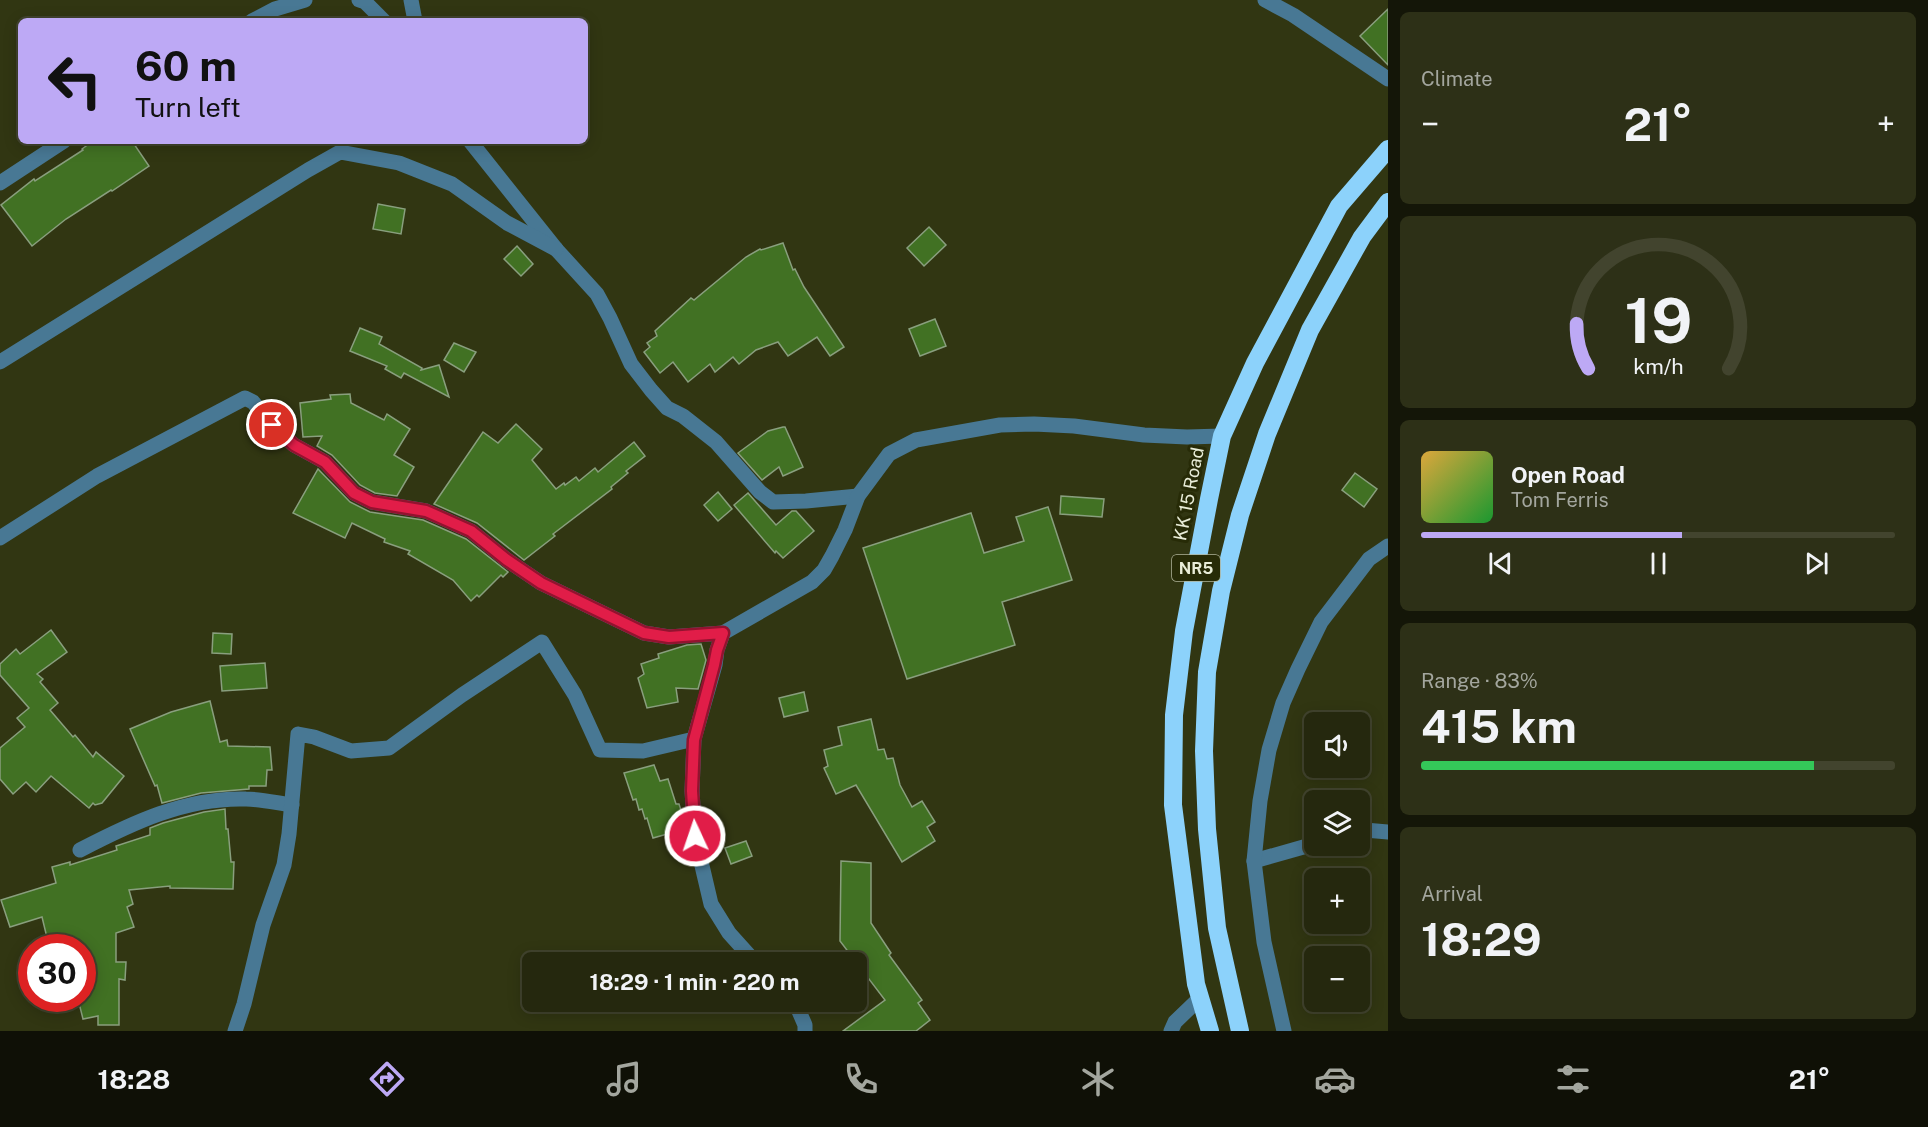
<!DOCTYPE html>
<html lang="en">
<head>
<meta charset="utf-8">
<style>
  body { margin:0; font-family:"Public Sans",sans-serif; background:#2d3017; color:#f1f3f6; height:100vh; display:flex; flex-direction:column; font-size:22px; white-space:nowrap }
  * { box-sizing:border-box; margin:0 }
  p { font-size:20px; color:#a3a69e }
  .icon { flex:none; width:33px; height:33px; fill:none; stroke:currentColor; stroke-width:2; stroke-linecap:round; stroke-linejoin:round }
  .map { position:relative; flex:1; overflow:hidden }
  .drawer { display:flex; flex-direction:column; gap:12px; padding:12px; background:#141608; width:540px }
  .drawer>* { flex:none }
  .banner { position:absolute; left:18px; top:18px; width:570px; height:126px; border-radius:9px; box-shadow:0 3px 15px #0003,0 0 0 2px #42442e; background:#bda9f5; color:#111; overflow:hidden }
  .buttons { position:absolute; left:1304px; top:712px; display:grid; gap:12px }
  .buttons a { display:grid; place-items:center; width:66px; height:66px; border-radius:9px; background:#25280e; box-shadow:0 3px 15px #0003,0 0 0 2px #42442e; font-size:30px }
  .speed { position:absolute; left:18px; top:934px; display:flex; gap:12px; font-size:30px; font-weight:700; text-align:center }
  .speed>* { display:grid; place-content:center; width:78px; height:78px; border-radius:50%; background:#25280e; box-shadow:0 3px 15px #0003,0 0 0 2px #42442e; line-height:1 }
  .speed .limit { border:9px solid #d22; background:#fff; color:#111 }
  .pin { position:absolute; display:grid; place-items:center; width:51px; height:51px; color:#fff; margin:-26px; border:3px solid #fff; border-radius:50%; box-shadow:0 2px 6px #0007 }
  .me { position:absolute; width:66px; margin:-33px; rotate:357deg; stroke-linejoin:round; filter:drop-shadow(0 0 4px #0008) }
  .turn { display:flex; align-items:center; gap:21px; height:126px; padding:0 18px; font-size:27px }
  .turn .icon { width:78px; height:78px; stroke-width:2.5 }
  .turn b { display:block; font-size:42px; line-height:51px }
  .big { font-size:45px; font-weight:700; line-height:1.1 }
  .drawer .card { flex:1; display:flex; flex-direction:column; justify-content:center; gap:9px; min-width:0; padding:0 21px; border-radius:9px; background:#2d3017 }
  .drawer .dial { align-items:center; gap:0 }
  .dial svg { height:156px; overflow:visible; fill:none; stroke:#42442e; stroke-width:7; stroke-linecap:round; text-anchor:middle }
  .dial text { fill:#f1f3f6; stroke:none }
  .song { display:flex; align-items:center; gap:18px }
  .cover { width:72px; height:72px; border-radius:9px; background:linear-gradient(135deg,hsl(40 70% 55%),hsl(130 70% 35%)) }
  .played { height:6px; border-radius:3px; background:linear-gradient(90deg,#bda9f5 55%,#42442e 55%) }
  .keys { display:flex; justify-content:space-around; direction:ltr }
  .heat { display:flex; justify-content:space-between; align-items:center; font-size:33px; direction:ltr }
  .charge { height:9px; border-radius:4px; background:linear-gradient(90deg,#34c759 83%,#42442e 0) }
  .trip { position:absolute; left:522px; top:952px; width:345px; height:60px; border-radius:9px; background:#25280e; box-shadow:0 3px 15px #0003,0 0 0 2px #42442e; font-weight:700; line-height:60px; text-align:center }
  .menu { display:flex; height:96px; justify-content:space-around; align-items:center; background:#0f1006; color:#a3a69e }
  .menu .icon { width:42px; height:42px }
  .menu .selected { color:#bda9f5 }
  .menu b { font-size:27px; color:#f1f3f6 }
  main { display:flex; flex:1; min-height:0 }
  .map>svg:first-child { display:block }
  .building { fill:#417123; stroke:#899f7e; stroke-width:1.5 }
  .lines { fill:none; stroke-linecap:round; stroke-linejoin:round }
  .minor { stroke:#487894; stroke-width:15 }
  .highway { stroke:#8cd2fb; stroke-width:18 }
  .route-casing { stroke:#92132f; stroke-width:15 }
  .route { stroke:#e11d48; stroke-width:10 }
  .labels { text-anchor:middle; stroke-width:6; stroke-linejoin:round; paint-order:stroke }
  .shield { fill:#272b07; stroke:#afb399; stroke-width:1.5 }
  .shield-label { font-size:16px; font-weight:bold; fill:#e9edd8 }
  .street-label { font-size:18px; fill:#e9edd8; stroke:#272b07 }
</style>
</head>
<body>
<main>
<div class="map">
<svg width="1388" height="1031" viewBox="0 0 1388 1031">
  <rect width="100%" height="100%" fill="#313612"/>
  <g class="building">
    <polygon points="1388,9 1388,65 1360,36"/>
    <polygon points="93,141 132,141 149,166 112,191 111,190 66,219 32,246 1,205 34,179 35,181 83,150 82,149"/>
    <polygon points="378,204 405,209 401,234 373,229"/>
    <polygon points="929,227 946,245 924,266 907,248"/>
    <polygon points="783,243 793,270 795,269 804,287 844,347 830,356 817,337 788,356 778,342 756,350 739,364 733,357 715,372 710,364 688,382 673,362 660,373 644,352 650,347 647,343 657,336 655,331 691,298 694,300 746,257 760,249 761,250"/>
    <polygon points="517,246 533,264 521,276 504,259"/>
    <polygon points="935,319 946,346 920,356 909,329"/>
    <polygon points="360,328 382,337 379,344 422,368 421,370 439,365 449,397 404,373 401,378 385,369 387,366 350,351"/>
    <polygon points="454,343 476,352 464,372 444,360"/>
    <polygon points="350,394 351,403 384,420 387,414 410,429 394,455 414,467 397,496 375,493 360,485 332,455 317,446 322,436 303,437 300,403 331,399 330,395"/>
    <polygon points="516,424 542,449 532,460 556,489 564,483 565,485 576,477 579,481 595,468 598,472 634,442 645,456 626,471 628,473 611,487 612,489 553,534 555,536 524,560 477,523 434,504 483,432 498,443"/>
    <polygon points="783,427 785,427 803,467 783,476 779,467 762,480 738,453 768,431"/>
    <polygon points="318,469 350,502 370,512 423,520 466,539 508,572 503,577 501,575 479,597 477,595 471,601 453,580 408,554 410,551 384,542 385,539 352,523 345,538 293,513"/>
    <polygon points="1355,473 1377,489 1364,507 1342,490"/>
    <polygon points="718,492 732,509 718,521 704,505"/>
    <polygon points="748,493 776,525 792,511 796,511 814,531 783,558 776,551 775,553 734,505"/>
    <polygon points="1061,496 1104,499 1102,517 1060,514"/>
    <polygon points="1048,507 1072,580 1002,602 1015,645 907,679 863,548 971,513 984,553 1024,541 1016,517"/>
    <polygon points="51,630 67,652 37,674 43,679 40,682 58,703 50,710 73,737 75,735 93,757 96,752 124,776 102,803 95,805 93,803 89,808 51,776 36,792 26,782 13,794 0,779 0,748 25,727 17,718 29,708 0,675 0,664 16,649 20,654"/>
    <polygon points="213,633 232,634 231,654 212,653"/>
    <polygon points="701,644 706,660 698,689 676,688 678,702 647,708 638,678 644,674 641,664 659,658 658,654 687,645"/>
    <polygon points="265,663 267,688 222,691 220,666"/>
    <polygon points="804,692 808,711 784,717 779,698"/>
    <polygon points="210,701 220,742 227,740 228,746 270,747 272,770 267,770 266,786 249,786 249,789 201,793 162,803 157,785 155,786 130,729 171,712"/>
    <polygon points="871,719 878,750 884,749 887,759 893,758 900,785 912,807 922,801 935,822 927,827 935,841 902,862 856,785 836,794 824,768 828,766 824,750 842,745 838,727"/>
    <polygon points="654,765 660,781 668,779 676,804 679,804 684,820 685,829 653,838 647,818 645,819 642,809 639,810 636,799 633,800 624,773"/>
    <polygon points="225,809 226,829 228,829 231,862 234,862 233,889 170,888 170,886 129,890 133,904 127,907 134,927 116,933 116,962 126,962 125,980 119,979 119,1025 98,1025 98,1016 83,1019 78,999 82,999 82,948 64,948 62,942 49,946 42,917 10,927 1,900 56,883 52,867 70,862 70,865 117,850 116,846 150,835 150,828 163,823 204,812"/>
    <polygon points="746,841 752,856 731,864 725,848"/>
    <polygon points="841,861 871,863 871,923 891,953 889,955 922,1000 918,1003 930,1020 916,1031 843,1031 885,1000 840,941"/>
  </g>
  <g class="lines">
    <g class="minor">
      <polyline points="359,0 365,2 384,21"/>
      <polyline points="411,0 415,21"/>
      <polyline points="1265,0 1293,15 1388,79"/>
      <polyline points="252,21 275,9 305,0"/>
      <polyline points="470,141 556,249 597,294 610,318 631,364 651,390 667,408 683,416 716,442 760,492 773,502 806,501 858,496"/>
      <polyline points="0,183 64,141"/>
      <polyline points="0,362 308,170 340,152 399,163 452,184 507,223 556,249"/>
      <polyline points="0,538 97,476 245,398 253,402 272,425 294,445 325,462 354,493 372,502 426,511 471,531 507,560 541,583 644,633 669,637 723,633"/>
      <polyline points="1359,832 1365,830 1388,832"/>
      <path d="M80,850C132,823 186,797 246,799C261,799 277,803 292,805"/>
      <polyline points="1254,861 1314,844"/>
      <polyline points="756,963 729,933 711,904 695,836 692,791 694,739 715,665 717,650 723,633 812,582 824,570 832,556 845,530 858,496 889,454 916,440 1000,425 1034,424 1074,426 1144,435 1187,437 1222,436"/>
      <polyline points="795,1002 805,1025 805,1031"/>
      <polyline points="235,1031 244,1004 263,925 284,865 289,834 298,734 314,737 351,751 389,748 462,695 542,642 575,695 600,750 643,751 694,739"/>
      <polyline points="1171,1031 1175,1022 1200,998"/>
      <polyline points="1284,1031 1264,942 1254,861 1260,801 1269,750 1283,703 1298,669 1321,622 1369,559 1388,546"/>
    </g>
    <g class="highway">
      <polyline points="1210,1031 1196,984 1173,805 1174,715 1184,631 1209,499 1222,436 1255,363 1339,206 1388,149"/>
      <polyline points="1240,1031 1217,928 1207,829 1204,751 1207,672 1221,591 1240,515 1267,434 1310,330 1362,237 1388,202"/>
    </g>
  </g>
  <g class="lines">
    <g class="route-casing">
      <polyline id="route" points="272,425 294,445 325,462 354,493 372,502 426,511 471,531 507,560 541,583 644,633 669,637 723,633 717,650 714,665 694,740 692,791 695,836"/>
    </g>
    <use href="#route" class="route"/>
  </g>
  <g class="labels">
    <rect class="shield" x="1172" y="555" width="48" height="26" rx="4.5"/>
    <g class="shield-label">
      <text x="1196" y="574">NR5</text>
    </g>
    <g class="street-label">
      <text transform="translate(1189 494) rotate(-79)" y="6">KK 15 Road</text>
    </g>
  </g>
</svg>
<div class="buttons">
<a><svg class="icon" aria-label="sound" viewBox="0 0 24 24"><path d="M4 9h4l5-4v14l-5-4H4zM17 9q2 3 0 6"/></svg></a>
<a><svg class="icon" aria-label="layers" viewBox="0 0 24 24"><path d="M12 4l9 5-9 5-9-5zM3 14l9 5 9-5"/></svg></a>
<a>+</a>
<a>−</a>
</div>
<div class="speed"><div class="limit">30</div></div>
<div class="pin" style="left:272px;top:425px;background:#d93025"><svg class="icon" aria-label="arrive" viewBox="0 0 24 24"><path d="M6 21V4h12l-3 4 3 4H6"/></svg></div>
<svg class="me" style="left:695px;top:836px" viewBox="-20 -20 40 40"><circle r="17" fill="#e11d48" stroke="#fff" stroke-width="3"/><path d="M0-11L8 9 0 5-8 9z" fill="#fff"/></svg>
<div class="trip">18:29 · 1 min · 220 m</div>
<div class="banner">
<div class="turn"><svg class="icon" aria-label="left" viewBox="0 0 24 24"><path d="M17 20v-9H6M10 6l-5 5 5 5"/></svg><div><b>60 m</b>Turn left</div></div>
</div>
</div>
<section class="drawer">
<div class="card"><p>Climate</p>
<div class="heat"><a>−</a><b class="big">21°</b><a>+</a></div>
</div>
<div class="card dial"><svg viewBox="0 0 100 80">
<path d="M14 69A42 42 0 1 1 86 69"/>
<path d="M14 69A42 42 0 0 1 8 46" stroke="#bda9f5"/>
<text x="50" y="56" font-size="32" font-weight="700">19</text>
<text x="50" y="72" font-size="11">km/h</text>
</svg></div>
<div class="card">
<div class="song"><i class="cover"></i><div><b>Open Road</b><p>Tom Ferris</p></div></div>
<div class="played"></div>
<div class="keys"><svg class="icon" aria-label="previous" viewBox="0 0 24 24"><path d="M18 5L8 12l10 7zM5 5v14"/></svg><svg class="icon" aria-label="pause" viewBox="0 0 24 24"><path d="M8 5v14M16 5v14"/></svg><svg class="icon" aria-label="next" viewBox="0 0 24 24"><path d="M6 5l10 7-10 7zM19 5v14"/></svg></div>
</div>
<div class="card"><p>Range · 83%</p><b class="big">415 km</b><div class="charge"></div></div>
<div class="card"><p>Arrival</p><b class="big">18:29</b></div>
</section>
</main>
<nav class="menu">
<b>18:28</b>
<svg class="icon selected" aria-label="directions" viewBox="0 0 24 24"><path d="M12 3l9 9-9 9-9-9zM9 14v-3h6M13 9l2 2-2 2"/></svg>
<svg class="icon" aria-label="music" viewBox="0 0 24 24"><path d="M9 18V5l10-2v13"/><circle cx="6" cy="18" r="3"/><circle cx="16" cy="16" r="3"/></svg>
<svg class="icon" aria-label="phone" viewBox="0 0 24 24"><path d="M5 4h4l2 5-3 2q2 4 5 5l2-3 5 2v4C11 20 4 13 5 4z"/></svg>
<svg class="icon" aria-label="climate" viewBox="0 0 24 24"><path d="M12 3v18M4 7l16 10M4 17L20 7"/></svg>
<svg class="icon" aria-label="car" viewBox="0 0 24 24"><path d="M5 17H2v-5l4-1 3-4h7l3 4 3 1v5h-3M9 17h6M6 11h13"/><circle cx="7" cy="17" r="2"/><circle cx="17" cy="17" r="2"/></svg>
<svg class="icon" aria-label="filters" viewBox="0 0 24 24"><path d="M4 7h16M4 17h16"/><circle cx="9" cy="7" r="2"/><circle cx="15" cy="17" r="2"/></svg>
<b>21°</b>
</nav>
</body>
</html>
